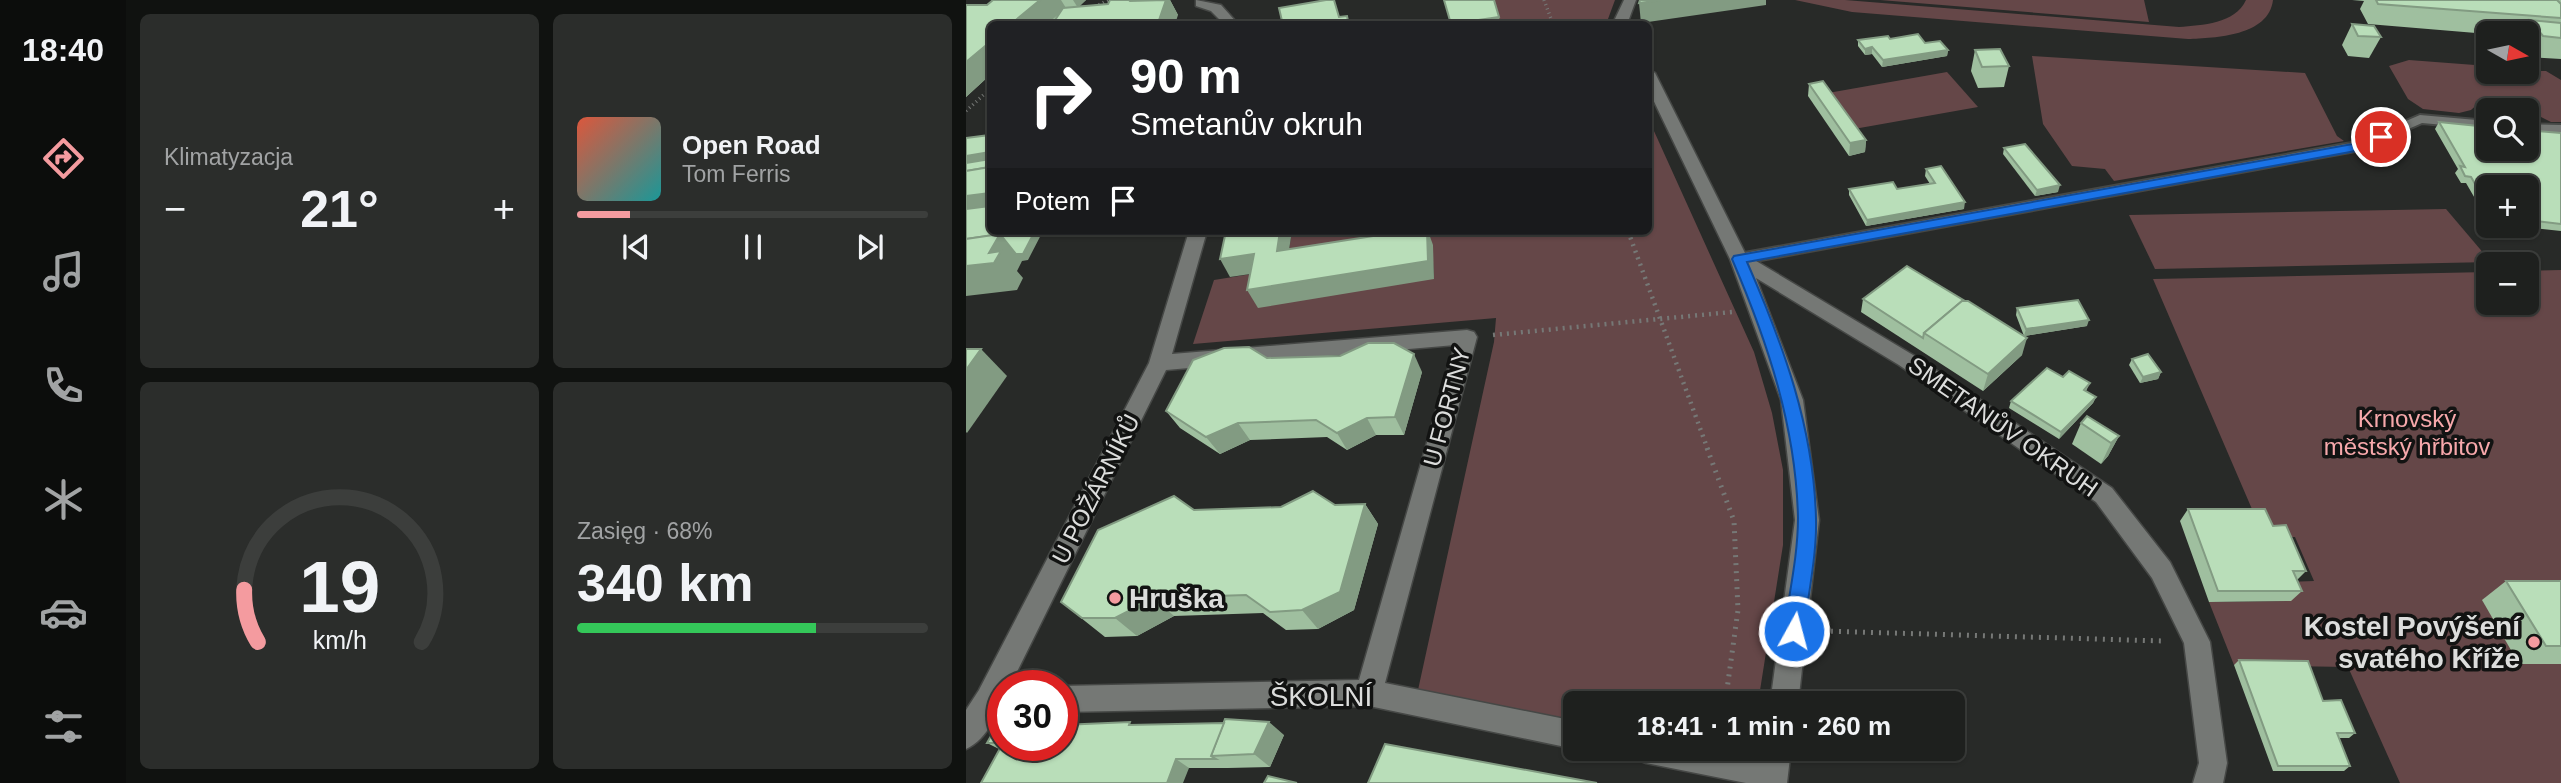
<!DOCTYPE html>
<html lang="pl">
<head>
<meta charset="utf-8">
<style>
  body { margin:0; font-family:Arial,sans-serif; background:#2b2d2b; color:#f1f3f6; height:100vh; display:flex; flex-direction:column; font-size:26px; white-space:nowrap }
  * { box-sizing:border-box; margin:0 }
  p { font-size:23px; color:#a1a3a4 }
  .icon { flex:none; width:38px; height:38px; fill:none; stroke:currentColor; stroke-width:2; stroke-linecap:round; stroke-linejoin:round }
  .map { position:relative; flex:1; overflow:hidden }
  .side { display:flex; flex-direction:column; gap:14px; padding:14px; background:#101210; width:840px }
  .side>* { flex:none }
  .banner { position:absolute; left:21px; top:21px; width:665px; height:214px; border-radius:10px; box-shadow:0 2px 5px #0004,0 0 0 2px #3c3e3c; background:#202124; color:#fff; overflow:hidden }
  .needle { width:46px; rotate:99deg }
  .fabs { position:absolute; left:1510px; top:21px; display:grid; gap:14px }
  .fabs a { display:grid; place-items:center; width:63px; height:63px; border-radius:10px; background:#1e201e; box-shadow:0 2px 5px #0004,0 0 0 2px #3c3e3c; font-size:35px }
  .speed { position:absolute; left:21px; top:670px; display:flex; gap:14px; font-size:35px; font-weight:700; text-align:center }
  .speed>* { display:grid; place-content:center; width:91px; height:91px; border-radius:50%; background:#1e201e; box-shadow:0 2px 5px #0004,0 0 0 2px #3c3e3c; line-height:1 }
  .speed .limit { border:10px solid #d22; background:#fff; color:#111 }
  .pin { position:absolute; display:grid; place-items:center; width:60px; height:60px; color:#fff; margin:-30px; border:4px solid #fff; border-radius:50%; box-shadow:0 2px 7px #0007 }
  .me { position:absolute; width:77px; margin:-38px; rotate:7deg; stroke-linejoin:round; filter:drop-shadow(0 0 5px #0008) }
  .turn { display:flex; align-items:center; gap:24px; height:147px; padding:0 28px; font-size:32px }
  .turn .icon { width:91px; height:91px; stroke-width:2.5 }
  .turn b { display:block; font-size:49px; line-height:60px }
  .then { display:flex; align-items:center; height:66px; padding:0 28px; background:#0003; gap:14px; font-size:26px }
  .big { font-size:52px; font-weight:700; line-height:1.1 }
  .side .widget { flex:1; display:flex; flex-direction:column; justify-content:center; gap:10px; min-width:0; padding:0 24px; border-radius:10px; background:#2b2d2b }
  .side .dial { align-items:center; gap:0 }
  .dial svg { height:182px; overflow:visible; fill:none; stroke:#3c3e3c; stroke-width:7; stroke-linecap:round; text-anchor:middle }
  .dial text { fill:#f1f3f6; stroke:none }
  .song { display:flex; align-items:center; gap:21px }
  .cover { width:84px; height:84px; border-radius:10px; background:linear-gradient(135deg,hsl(10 70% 55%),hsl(180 70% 35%)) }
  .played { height:7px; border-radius:4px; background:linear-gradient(90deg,#f49b9f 15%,#3c3e3c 15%) }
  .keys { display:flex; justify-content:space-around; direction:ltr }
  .heat { display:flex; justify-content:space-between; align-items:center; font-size:38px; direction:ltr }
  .charge { height:10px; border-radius:5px; background:linear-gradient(90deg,#34c759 68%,#3c3e3c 0) }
  .side .tiles { flex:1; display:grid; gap:14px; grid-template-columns:repeat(2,1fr) }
  .trip { position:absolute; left:597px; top:691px; width:402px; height:70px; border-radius:10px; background:#1e201e; box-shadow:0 2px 5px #0004,0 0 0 2px #3c3e3c; font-weight:700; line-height:70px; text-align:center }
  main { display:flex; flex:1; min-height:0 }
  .menu { display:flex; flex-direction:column; width:126px; justify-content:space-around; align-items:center; background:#0c0d0c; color:#a1a3a4 }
  .menu .icon { width:49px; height:49px }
  .menu .current { color:#f49b9f }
  .menu b { font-size:32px; color:#f1f3f6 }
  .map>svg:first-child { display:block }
  .green { fill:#654748 }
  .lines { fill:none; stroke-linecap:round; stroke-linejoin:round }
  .service-casing { stroke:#464846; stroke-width:4 }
  .minor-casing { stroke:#464846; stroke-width:3 }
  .path-far2 { stroke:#767876; stroke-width:3.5; stroke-dasharray:1 3.5; stroke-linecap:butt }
  .path-far1 { stroke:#767876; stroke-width:4.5; stroke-dasharray:2 5; stroke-linecap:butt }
  .path { stroke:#767876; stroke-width:5; stroke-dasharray:2 6; stroke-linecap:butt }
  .service { fill:#757875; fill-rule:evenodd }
  .minor { fill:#757875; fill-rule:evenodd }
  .wall { fill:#9fbf9f }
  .shaded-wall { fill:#829b82 }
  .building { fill:#b9deb9; stroke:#829b82; stroke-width:2 }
  .route { fill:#1a73e8; stroke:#114b97; stroke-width:2 }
  .poi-dot { fill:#f49b9f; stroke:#121312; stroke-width:2.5 }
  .labels { text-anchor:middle; stroke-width:7; stroke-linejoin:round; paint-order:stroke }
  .street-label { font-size:24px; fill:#dcdddc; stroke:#121312 }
  .park-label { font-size:24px; fill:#f7a8ab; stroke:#121312 }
  .near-poi-label { font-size:28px; font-weight:bold; fill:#dcdddc; stroke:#121312; text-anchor:start }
  .near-street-label { font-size:28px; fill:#dcdddc; stroke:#121312 }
</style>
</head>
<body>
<main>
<nav class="menu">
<b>18:40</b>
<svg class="icon current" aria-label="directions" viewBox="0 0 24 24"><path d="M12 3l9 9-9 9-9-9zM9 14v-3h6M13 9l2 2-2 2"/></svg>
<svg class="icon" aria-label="music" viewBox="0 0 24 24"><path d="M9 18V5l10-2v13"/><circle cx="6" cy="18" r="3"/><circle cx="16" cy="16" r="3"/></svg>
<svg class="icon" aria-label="phone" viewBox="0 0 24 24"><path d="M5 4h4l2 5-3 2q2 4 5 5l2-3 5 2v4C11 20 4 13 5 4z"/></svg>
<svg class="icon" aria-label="climate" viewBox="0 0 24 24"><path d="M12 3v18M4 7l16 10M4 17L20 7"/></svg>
<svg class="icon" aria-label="car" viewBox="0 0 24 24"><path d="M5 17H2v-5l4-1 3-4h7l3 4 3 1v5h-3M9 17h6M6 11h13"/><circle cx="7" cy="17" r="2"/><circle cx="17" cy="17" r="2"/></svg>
<svg class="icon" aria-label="filters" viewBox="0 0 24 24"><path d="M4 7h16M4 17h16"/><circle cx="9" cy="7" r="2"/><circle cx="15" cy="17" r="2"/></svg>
</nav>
<section class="side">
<div class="tiles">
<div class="widget"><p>Klimatyzacja</p>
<div class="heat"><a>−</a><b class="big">21°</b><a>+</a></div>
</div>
<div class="widget">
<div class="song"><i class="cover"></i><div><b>Open Road</b><p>Tom Ferris</p></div></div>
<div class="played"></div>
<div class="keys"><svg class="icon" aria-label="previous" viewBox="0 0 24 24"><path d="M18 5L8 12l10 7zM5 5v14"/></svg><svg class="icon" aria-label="pause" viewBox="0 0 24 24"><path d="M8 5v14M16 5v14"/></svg><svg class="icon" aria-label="next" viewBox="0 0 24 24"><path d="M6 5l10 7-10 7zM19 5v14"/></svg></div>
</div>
<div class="widget dial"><svg viewBox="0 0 100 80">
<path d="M14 69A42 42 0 1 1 86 69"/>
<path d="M14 69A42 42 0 0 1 8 46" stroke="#f49b9f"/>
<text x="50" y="56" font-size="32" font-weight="700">19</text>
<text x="50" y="72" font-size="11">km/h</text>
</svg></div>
<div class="widget"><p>Zasięg · 68%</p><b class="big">340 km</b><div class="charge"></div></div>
</div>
</section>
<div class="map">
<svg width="1595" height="783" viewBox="0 0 1595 783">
  <rect width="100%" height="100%" fill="#282a28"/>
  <g class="green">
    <polygon points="527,0 649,0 642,19 644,24 534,24"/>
    <path d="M829,0H879L1213,27C1236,25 1269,24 1280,0H1307C1303,36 1249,38 1222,39L886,12Z"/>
    <polygon points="914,0 1178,0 1183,22"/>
    <polygon points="1066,56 1339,73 1371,136 1378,141 1148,181 1139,169 1106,166 1077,124"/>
    <polygon points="1443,60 1522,66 1522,72 1580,71 1595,80 1595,122 1585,122 1559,109 1516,100 1505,110 1493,113 1457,109 1442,99 1423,66"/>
    <polygon points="981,72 1012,107 888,129 862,93"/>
    <polygon points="683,120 788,352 806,413 817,470 817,545 792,703 609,704 609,721 469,698 452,690 528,342 530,318 227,344 248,280 298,272 468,279 466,245 320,269 326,231 682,231"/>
    <polygon points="1480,209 1525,262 1189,269 1163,215"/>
    <polygon points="1595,270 1595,783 1434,783 1382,667 1268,665 1243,602 1325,601 1317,582 1348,581 1329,537 1298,537 1187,279 1522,272 1522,303 1561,303 1561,271"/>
  </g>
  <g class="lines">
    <g class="service-casing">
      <g id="service">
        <polygon points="1454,115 1522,121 1522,129 1456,123 1395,150 773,264 765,259 773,254 1391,142"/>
        <polygon points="1561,124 1595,125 1595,133 1561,132"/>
      </g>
    </g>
    <g class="minor-casing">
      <g id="minor">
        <polygon points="230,0 255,5 272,24 258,24 245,11 230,6"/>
        <polygon points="658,0 670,0 663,19 665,24 653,24 649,19"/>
        <polygon points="682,69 689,73 780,255 947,355 1146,488 1204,562 1244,642 1261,763 1257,783 1227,783 1233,763 1218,643 1186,578 1130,502 933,365 790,278 837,400 853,520 832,704 804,704 829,520 815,400 764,259 682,89"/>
        <path d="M223,231H241L206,354L501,330L508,332L511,337L419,683L609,721V749L403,706L96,712V686L393,680L489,345L200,370L44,686H37C37,708 21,740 0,749V710L13,690L183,363Z"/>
        <polygon points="666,749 753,749 796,757 797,749 825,749 821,783 780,783 680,763 670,759"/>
      </g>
    </g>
    <g class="path-far2">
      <polyline points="578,0 587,24"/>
      <polyline points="129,7 142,0"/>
      <polyline points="0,111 24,89"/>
    </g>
    <g class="path-far1">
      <polyline points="662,231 742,450"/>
      <polyline points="527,335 766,312"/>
    </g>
    <g class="path">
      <polyline points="741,448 768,521 772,610 759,704"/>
      <polyline points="857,631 1198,641"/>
    </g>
    <use href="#service" class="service"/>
    <use href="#minor" class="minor"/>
  </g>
  <g class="wall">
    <polygon points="27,0 120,0 113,6 142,4 144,0 204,0 212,15 24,24 24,75 0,97 0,5 21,5"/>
    <polygon points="1386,0 1595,0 1595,59 1563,57 1561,54 1561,33 1522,34 1402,24 1394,9 1398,1"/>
    <polygon points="1386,24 1415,37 1403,58 1382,56 1376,45"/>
    <polygon points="892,40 959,43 982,50 981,56 916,67 906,54 899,55 892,46"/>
    <polygon points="1009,50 1043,66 1038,87 1012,88 1005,71"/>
    <polygon points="843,84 900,140 899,152 883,156 842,96"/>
    <polygon points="1473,122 1595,133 1595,231 1546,226 1561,226 1561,187 1522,187 1522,221 1500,183 1495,183 1489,173 1492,169 1469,129"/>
    <polygon points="1038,148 1092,192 1069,196 1037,154"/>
    <polygon points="960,169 998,209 900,226 883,195 883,189 931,189 964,184 959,176"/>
    <polygon points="897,299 1058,336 1050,315 1051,308 1121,326 1058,336 1056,355 1017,391 895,312"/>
    <polygon points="301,358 456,372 438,435 410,435 381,450 361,437 284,440 254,454 214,428 200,411"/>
    <polygon points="1166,359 1195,372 1192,379 1174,383 1163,365"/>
    <polygon points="1124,383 1120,391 1130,397 1127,403 1093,439 1043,408 1045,401"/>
    <polygon points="1115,423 1153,436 1142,456 1135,464 1106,444"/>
    <polygon points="399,504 412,524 388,610 352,629 320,630 297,613 208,616 171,636 139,637 95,602 228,510"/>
    <polygon points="1222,509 1307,526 1340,571 1331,580 1336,591 1325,601 1243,602 1214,521"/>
    <polygon points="1540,581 1595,581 1595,664 1553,664 1516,600"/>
    <polygon points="1273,660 1357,701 1389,733 1383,738 1373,738 1384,766 1378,771 1307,771 1268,665"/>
    <polygon points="168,725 318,735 304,767 262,768 223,768 33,749 21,743"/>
  </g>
  <g class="shaded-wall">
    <polygon points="74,0 95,0 100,8 81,24 45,24"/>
    <polygon points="107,0 120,0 112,8"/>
    <polygon points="200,0 204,0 212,15 209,24 185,24"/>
    <polygon points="368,0 375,22 381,16 384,24 375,24"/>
    <polygon points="696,0 800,0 800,5 675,23 673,3"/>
    <polygon points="533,17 535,24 485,24"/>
    <polygon points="323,20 325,24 318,24 316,21"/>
    <polygon points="24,42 24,75 0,97 0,62"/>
    <polygon points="906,47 906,54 899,55 899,49"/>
    <polygon points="982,50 981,56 916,67 917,60"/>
    <polygon points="900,140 899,152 883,156 884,143"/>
    <polygon points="24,152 24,166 0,170 0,156"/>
    <polygon points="1094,185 1092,192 1069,196 1071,190"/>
    <polygon points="24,193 24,213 0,216 0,196"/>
    <polygon points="999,202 998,209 900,226 901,220"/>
    <polygon points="69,231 77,231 62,260 56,261 51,271 57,278 51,290 0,296 0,261 23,253 34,234"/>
    <polygon points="314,231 326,231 320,269 311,251"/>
    <polygon points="461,231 462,231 467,245 468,279 292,308 281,290"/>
    <polygon points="288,254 298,272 264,277 254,259"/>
    <polygon points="1123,320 1121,326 1058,336 1060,329"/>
    <polygon points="1061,338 1056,355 1017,391 1022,374"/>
    <polygon points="15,349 41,376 1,433 0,432 0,370"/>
    <polygon points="448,354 456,372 438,435 429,417"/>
    <polygon points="1195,372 1192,379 1174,383 1177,377"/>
    <polygon points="1130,397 1127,403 1093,439 1095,432"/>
    <polygon points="401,418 410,435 381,450 371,433"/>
    <polygon points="272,423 284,440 254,454 240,437"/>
    <polygon points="1153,436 1142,456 1135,464 1145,443"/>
    <polygon points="399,504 412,524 388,610 352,629 336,610"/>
    <polygon points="188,598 208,616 171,636 149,618"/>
    <polygon points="303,722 318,735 304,767 288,754"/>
    <polygon points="210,759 223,768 217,783 201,783"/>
  </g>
  <g class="building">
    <polygon points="27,0 74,0 45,24 24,24 24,42 0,62 0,5 21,5"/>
    <polygon points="144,0 166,0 165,1 200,0 192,23 186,23 185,24 76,24 78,21 89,20 97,8 142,4"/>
    <polygon points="360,0 368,0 373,17 381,16 382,21 374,22 375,24 324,24 323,20 316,21 313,8"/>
    <polygon points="478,0 528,0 533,17 485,24"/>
    <polygon points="674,0 696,0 673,3"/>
    <polygon points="1410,0 1591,0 1595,4 1595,18 1412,4"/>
    <polygon points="1564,20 1595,23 1595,38 1577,36"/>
    <polygon points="1386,24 1408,26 1415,37 1392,36"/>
    <polygon points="952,34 959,43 974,41 982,50 917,60 906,47 899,49 892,40 922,36 924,39"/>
    <polygon points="1034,49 1043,66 1016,67 1009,50"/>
    <polygon points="857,81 900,140 884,143 843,84"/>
    <polygon points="1473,122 1522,127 1522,149 1561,149 1561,130 1595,133 1595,224 1561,220 1561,187 1522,187 1522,206 1505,177 1499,176 1494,166 1499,167"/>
    <polygon points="24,135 24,152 0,156 0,138"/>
    <polygon points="1059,144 1094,185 1071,190 1038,148"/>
    <polygon points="24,159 24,167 0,171 0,163"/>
    <polygon points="975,166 999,202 901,220 883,189 927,182 931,189 969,183 960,169"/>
    <polygon points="24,167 24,193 0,196 0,171"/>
    <polygon points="24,206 24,231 69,231 57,254 50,254 34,234 0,239 0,209"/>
    <polygon points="260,231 314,231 311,251 439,231 461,231 462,261 281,290 288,254 254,259"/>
    <polygon points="34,234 23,253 35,251 28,263 0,266 0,239"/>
    <polygon points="941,266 999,301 996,301 958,333 957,338 897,299"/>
    <polygon points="1112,300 1123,320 1060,329 1051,308"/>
    <polygon points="996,301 1002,301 1061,338 1022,374 958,333"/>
    <polygon points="402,343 428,343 448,354 429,417 401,418 371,433 350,420 272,423 240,437 200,411 227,360 258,348 283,347 301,358 374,356"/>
    <polygon points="0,349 15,349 0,370"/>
    <polygon points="1182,354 1195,372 1177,377 1166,359"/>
    <polygon points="1081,368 1097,377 1103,371 1124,383 1118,390 1130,397 1095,432 1045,401"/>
    <polygon points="1121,416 1153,436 1145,443 1115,423"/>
    <polygon points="347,491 369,505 399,504 374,592 336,610 304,612 280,595 188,598 149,618 116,618 95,602 132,530 208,496 228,510 315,507"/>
    <polygon points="1222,509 1299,509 1307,526 1320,525 1340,571 1327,571 1336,591 1252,591"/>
    <polygon points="1540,581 1595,581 1595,646 1580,646"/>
    <polygon points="1273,660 1342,661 1357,701 1375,700 1389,733 1371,733 1384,766 1312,766"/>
    <polygon points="259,719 303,722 288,754 245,756"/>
    <polygon points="164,722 163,725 258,723 245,756 250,759 210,759 201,783 15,783 37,743 21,743 30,727 37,727 37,746 96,746 96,725"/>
    <polygon points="419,744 631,783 402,783"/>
    <polygon points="302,776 331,783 298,783"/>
  </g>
  <path class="route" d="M1415,133L1419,134V140L1395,150L781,262C817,344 848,428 850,519C851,555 842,594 838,631L835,637L828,640L821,637L818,631C823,594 832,555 832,518C830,427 802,343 766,259L768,256L1392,143Z"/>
  <g class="poi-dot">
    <circle cx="149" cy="598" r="7"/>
    <circle cx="1568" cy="642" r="7"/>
  </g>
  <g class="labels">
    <g class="street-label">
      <text transform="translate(481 407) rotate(-75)" y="8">U FORTNY</text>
      <text transform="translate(1037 427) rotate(35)" y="8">SMETANŮV OKRUH</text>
      <text transform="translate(130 489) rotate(-63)" y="8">U POŽÁRNÍKŮ</text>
    </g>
    <g class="park-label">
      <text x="1441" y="427">Krnovský<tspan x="1441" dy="28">městský hřbitov</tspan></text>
    </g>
    <g class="near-poi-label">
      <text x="163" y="608">Hruška</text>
      <text x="1554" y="636" text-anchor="end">Kostel Povýšení<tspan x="1554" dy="32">svatého Kříže</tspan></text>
    </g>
    <g class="near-street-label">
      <text x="355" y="706">ŠKOLNÍ</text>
    </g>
  </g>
</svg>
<div class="fabs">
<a><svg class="needle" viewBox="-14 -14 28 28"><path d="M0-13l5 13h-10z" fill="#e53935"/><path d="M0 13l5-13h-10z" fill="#a1a3a4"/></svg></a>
<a><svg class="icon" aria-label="search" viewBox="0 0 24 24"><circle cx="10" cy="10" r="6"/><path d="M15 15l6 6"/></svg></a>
<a>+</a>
<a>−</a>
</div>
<div class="speed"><div class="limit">30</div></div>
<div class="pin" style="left:1415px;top:137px;background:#d93025"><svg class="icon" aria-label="arrive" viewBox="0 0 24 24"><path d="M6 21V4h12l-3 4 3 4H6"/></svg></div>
<svg class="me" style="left:828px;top:631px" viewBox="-20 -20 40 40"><circle r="17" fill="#1a73e8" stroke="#fff" stroke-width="3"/><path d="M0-11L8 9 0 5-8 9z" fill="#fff"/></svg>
<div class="trip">18:41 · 1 min · 260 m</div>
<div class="banner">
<div class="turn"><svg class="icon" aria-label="right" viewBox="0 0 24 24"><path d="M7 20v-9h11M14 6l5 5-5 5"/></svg><div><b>90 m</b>Smetanův okruh</div></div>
<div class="then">Potem<svg class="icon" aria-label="arrive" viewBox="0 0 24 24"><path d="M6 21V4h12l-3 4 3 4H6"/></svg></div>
</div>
</div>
</main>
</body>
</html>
